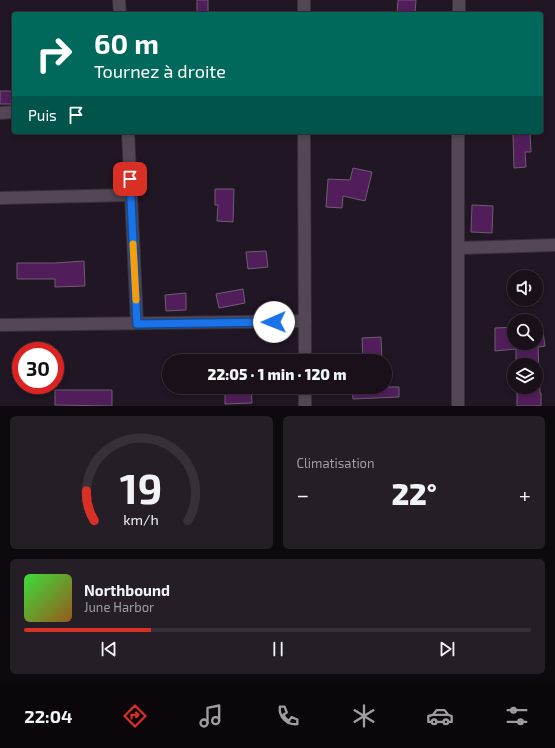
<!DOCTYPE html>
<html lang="fr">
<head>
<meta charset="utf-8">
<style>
  body { margin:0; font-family:"Exo 2",sans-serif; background:#261e27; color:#f1f3f6; height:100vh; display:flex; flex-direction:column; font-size:15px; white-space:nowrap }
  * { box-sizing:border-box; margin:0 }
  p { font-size:13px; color:#9f9da2 }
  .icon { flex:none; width:22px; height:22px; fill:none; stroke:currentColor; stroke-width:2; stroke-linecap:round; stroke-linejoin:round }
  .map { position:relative; height:406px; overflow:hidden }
  .side { display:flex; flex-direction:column; gap:10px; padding:10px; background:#0e090e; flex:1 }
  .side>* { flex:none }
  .banner { position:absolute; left:12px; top:12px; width:531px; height:122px; border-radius:4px; box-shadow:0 2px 6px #0003,0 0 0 1px #373039; background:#00695c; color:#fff; overflow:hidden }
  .fabs { position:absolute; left:507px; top:270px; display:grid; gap:8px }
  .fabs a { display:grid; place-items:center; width:36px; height:36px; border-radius:50%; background:#19101a; box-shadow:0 2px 6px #0003,0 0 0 1px #373039; font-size:20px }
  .speed { position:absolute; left:12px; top:342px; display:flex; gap:8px; font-size:20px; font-weight:700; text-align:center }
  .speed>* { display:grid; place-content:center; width:52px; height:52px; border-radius:50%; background:#19101a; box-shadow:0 2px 6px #0003,0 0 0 1px #373039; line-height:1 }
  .speed .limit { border:6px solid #d22; background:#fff; color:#111 }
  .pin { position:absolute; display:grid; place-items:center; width:34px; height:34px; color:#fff; margin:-17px; border-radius:8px; box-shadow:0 2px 6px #0006 }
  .me { position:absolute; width:44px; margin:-22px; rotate:269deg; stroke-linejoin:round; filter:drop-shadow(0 0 3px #0008) }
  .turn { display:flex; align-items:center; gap:14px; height:84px; padding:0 16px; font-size:18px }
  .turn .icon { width:52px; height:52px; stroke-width:2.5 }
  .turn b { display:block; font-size:28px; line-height:34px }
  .then { display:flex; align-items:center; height:38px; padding:0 16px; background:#0003; gap:8px; font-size:15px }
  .big { font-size:30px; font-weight:800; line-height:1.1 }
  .side .widget { flex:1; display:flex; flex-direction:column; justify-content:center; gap:6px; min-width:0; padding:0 14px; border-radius:6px; background:#261e27 }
  .side .dial { align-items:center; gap:0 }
  .dial svg { height:104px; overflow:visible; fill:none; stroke:#373039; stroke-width:7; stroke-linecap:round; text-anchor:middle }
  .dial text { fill:#f1f3f6; stroke:none }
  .song { display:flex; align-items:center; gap:12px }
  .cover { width:48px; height:48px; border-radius:6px; background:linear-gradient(135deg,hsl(120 70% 55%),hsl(30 70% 35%)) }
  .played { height:4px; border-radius:2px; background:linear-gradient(90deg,#d93025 25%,#373039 25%) }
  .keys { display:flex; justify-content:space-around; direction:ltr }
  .heat { display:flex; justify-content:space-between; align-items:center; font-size:22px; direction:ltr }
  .side .tiles { flex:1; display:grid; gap:10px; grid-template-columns:1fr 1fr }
  .widget:last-child { grid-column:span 2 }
  .trip { position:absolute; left:162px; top:354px; width:230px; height:40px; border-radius:20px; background:#19101a; box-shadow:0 2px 6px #0003,0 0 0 1px #373039; font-weight:800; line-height:40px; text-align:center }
  .tabs { display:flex; height:64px; justify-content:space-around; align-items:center; background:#0a060a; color:#9f9da2 }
  .tabs .icon { width:28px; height:28px }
  .tabs .current { color:#d93025 }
  .tabs b { font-size:18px; color:#f1f3f6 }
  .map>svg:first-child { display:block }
  .building { fill:#511e5b; stroke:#6c5f6f }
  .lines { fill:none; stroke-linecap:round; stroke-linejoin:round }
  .minor-casing { stroke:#373039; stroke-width:14 }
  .minor { stroke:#534756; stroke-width:12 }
  .route-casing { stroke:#114b97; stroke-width:10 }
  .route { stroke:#1a73e8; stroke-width:7 }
  .slow { stroke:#f59e0b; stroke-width:7 }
</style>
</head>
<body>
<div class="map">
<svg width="555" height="406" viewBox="0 0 555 406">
  <rect width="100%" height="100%" fill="#211623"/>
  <g class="building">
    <rect x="197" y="0" width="11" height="14"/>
    <polygon points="398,0 416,0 415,14 397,14"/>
    <rect x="0" y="91" width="14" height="13"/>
    <polygon points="513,133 530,133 531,152 525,152 526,167 514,168"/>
    <polygon points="353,168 372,172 365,201 343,196 342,208 326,207 328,179 350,180"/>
    <polygon points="215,189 234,189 233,222 217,221 218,205 215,205"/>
    <polygon points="472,205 493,206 492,233 471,232"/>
    <polygon points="266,251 268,267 248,269 246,252"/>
    <polygon points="84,261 85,286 55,287 55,279 17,279 17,263 55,263"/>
    <polygon points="243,289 245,303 219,308 216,294"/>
    <polygon points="186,293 186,310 166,311 165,295"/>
    <polygon points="536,325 542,325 545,346 538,347 540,393 541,393 541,406 517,406 517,387 536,387 536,365 516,365 516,349 495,351 495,328 514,327 514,343 536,343"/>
    <polygon points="381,337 382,361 363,361 362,338"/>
    <polygon points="225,387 251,387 252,403 225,404"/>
    <polygon points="352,387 399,387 399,397 353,399"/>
    <polygon points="55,390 112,390 112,406 55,405"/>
  </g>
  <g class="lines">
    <g class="minor-casing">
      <g id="minor">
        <polyline points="119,0 120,14"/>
        <polyline points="304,0 304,14"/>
        <polyline points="459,14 459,0"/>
        <polyline points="0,113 14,112"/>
        <polyline points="128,132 137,323"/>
        <polyline points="304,132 305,361"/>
        <polyline points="0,198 131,195"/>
        <polyline points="458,248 555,245"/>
        <polyline points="0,325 305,321"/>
        <polyline points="305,387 305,406"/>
        <polyline points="458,406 458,132"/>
      </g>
    </g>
    <use href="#minor" class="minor"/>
  </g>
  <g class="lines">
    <g class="route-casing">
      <polyline id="route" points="130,179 137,324 274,322"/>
    </g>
    <use href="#route" class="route"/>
    <polyline class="slow" points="133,244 136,300"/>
  </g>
</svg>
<div class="fabs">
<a><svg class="icon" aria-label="sound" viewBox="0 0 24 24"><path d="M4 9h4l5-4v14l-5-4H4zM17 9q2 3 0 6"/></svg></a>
<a><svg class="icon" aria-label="search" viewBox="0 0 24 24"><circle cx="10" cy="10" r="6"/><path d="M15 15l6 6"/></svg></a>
<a><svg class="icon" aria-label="layers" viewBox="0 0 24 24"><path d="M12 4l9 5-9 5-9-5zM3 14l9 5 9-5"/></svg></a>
</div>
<div class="speed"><div class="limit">30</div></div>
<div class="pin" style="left:130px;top:179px;background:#d93025"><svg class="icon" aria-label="arrive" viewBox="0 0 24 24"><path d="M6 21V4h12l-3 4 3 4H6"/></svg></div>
<svg class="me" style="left:274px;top:322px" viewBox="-20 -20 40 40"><circle r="19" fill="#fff"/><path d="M0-13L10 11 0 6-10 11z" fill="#1a73e8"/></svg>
<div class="trip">22:05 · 1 min · 120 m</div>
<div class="banner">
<div class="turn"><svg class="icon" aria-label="right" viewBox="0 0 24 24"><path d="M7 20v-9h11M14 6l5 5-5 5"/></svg><div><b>60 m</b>Tournez à droite</div></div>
<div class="then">Puis<svg class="icon" aria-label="arrive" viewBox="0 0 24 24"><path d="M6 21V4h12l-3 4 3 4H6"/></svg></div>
</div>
</div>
<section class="side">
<div class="tiles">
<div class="widget dial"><svg viewBox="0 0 100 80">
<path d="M14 69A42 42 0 1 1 86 69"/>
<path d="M14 69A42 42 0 0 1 8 46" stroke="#d93025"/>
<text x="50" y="56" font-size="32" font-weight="700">19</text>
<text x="50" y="72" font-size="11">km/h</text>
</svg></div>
<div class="widget"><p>Climatisation</p>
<div class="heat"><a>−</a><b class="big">22°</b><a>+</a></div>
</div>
<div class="widget">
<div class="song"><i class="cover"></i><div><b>Northbound</b><p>June Harbor</p></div></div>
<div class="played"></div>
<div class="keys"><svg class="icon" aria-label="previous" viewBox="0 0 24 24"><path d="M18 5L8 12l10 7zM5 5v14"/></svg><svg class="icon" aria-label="pause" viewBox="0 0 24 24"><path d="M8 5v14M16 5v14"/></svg><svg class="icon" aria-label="next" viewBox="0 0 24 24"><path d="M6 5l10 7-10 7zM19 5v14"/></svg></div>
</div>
</div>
</section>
<nav class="tabs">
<b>22:04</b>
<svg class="icon current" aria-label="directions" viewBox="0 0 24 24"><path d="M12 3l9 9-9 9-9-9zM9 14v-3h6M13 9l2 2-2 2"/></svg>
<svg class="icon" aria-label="music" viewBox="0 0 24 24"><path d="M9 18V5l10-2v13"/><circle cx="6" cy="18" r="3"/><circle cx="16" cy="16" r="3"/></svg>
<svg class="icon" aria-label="phone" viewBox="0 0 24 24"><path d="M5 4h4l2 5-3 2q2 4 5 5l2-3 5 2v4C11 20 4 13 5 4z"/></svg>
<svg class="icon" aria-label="climate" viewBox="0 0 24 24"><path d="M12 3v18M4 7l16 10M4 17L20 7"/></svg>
<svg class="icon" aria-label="car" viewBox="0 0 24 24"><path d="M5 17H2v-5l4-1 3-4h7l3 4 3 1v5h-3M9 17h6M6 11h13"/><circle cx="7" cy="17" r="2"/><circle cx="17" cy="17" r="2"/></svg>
<svg class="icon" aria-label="filters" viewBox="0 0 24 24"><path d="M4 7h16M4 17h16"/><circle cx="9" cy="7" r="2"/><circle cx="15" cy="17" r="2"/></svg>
</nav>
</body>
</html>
